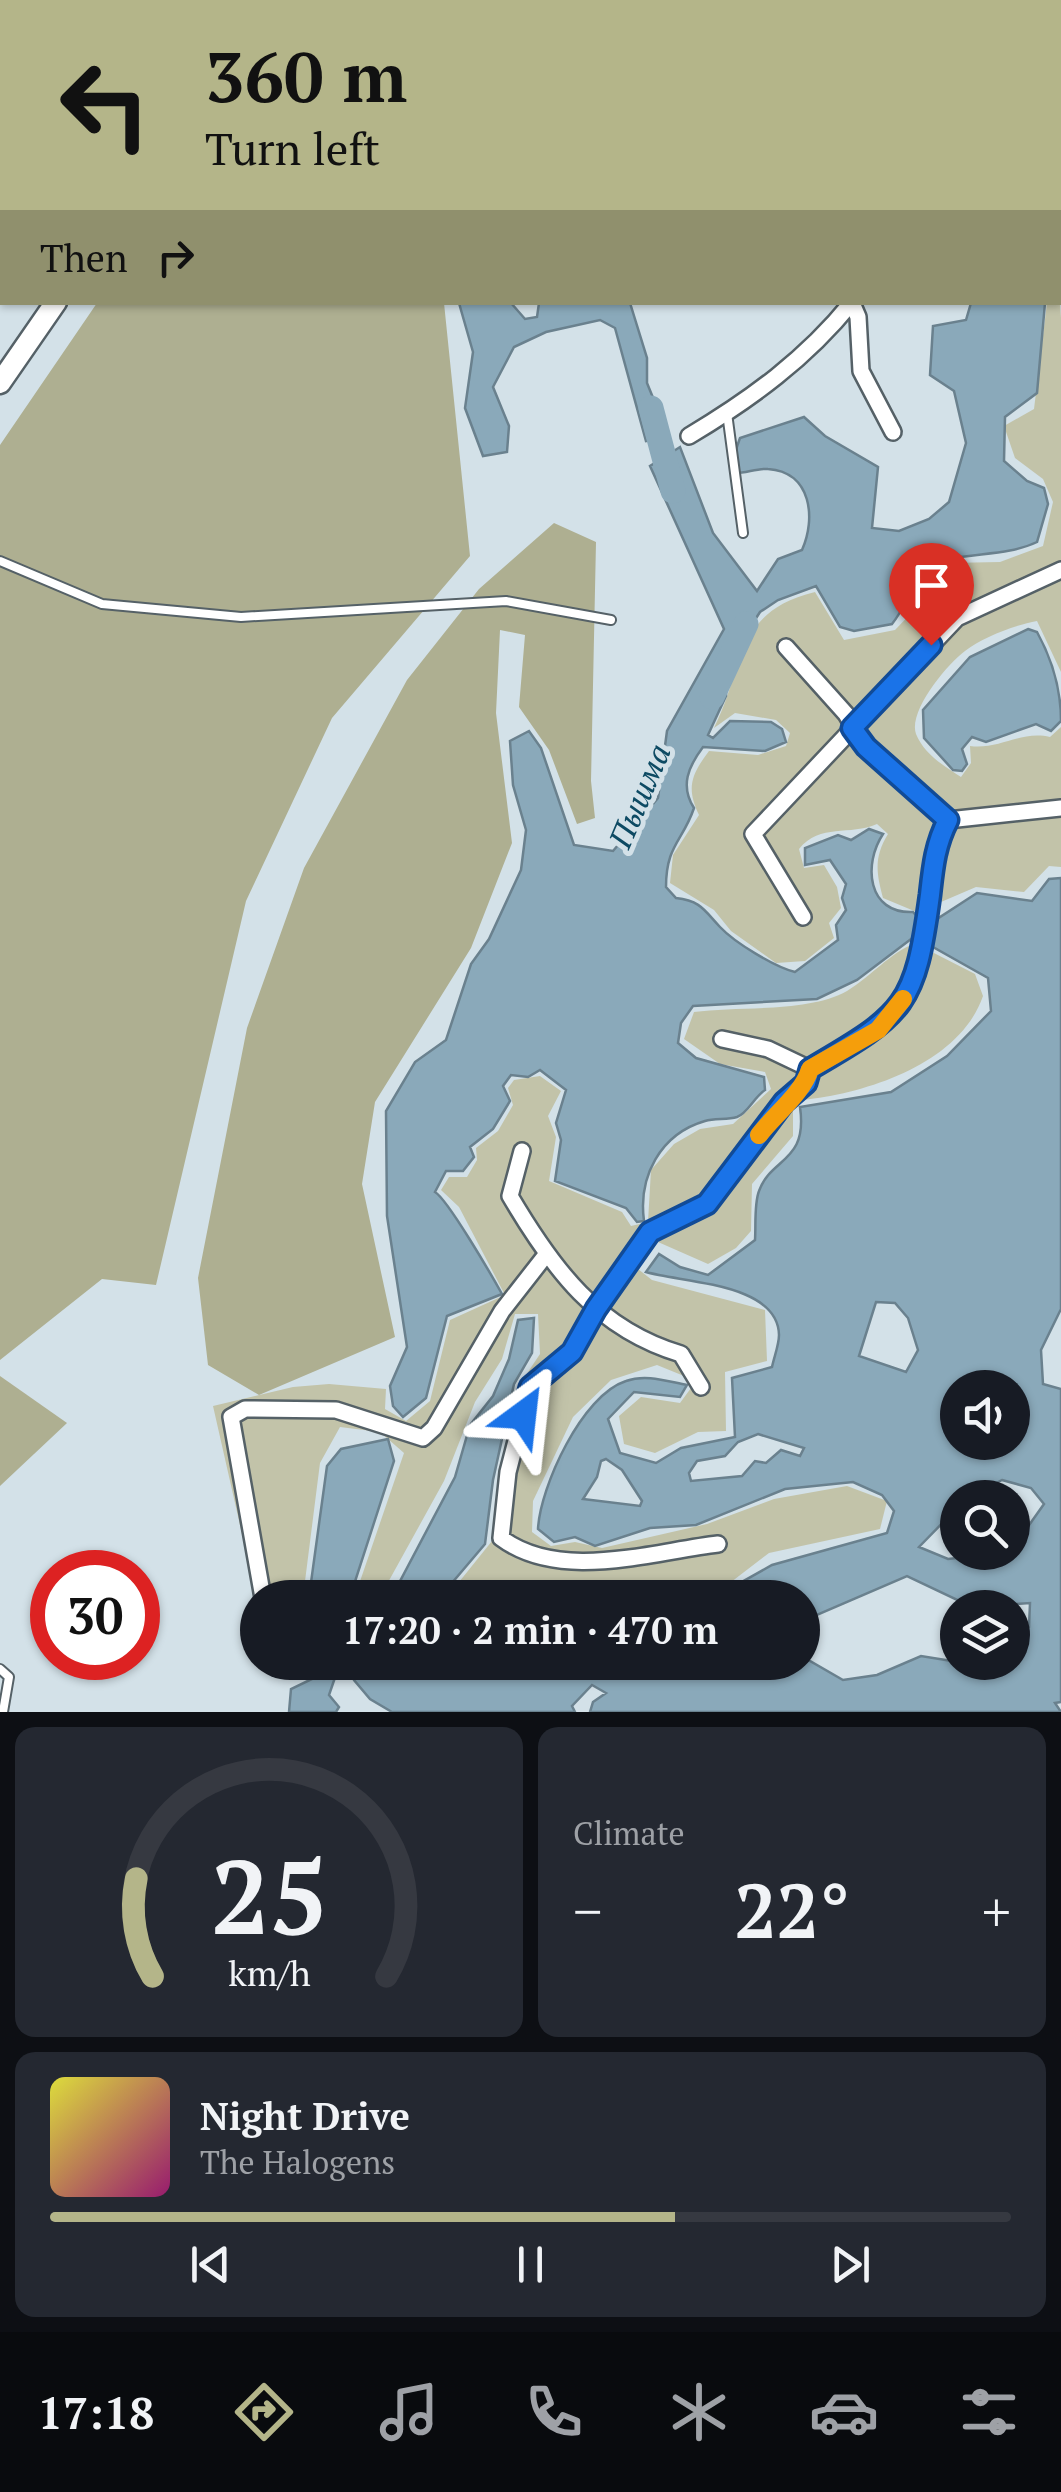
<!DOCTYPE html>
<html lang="en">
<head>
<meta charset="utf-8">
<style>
  body { margin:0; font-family:"PT Serif",serif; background:#242831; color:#f1f3f6; height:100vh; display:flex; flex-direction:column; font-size:38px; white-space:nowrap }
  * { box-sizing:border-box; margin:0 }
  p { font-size:32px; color:#9ea1a6 }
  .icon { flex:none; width:55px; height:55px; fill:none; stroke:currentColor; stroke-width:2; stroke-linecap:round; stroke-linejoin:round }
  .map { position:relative; height:1712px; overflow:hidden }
  .drawer { display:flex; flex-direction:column; gap:15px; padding:15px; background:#0d0f14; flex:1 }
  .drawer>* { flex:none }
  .banner { position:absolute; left:0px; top:0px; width:1062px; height:305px; box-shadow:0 2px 8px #0004; background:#b4b589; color:#111; overflow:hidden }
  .tools { position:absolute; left:940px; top:1370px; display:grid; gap:20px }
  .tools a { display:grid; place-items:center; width:90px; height:90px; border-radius:50%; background:#171b24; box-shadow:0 2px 8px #0004; font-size:50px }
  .speed { position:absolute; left:30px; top:1550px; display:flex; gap:20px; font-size:50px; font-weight:700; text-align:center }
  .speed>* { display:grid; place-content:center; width:130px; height:130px; border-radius:50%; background:#171b24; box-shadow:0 2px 8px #0004; line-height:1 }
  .speed .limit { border:15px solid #d22; background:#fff; color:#111 }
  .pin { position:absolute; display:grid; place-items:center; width:85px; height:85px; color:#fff; margin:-102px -42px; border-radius:50% 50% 50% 0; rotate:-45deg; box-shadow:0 0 10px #0007 }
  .pin .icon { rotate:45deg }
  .me { position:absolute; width:110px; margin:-55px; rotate:30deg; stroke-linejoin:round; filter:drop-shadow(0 0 8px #0008) }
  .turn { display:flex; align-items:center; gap:35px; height:210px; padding:0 40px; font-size:45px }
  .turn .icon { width:130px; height:130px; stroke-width:2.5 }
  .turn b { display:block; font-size:70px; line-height:85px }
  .then { display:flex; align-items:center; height:95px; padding:0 40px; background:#0003; gap:20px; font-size:38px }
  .big { font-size:75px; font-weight:800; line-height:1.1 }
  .drawer .widget { flex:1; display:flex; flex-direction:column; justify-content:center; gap:15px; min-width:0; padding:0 35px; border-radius:20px; background:#242831 }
  .drawer .dial { align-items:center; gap:0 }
  .dial svg { height:260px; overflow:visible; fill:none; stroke:#363941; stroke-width:7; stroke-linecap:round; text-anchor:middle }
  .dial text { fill:#f1f3f6; stroke:none }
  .song { display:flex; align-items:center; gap:30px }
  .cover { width:120px; height:120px; border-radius:15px; background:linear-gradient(135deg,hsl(60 70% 55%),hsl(320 70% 35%)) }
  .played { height:10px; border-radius:5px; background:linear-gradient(90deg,#b4b589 65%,#363941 65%) }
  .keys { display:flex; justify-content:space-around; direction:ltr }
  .heat { display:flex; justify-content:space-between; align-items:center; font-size:55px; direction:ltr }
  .drawer .tiles { flex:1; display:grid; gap:15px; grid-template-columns:1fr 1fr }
  .widget:last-child { grid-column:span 2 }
  .trip { position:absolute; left:240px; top:1580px; width:580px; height:100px; border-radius:50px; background:#171b24; box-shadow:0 2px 8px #0004; font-weight:800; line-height:100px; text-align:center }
  .menu { display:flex; height:160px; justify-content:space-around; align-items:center; background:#090b0e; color:#9ea1a6 }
  .menu .icon { width:70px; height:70px }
  .menu .selected { color:#b4b589 }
  .menu b { font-size:45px; color:#f1f3f6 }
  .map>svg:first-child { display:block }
  .green { fill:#c2c3a9 }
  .forest { fill:#aeaf91 }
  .water { fill:#8aa9ba; stroke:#6a818e; stroke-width:2.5; fill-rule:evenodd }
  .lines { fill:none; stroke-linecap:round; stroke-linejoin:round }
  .river { stroke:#8aa9ba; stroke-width:25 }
  .service-casing { stroke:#556167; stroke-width:12 }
  .minor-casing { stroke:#556167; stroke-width:20 }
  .tertiary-casing { stroke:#556167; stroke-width:25 }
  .service { stroke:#fff; stroke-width:8 }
  .minor { stroke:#fff; stroke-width:15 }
  .tertiary { stroke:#fff; stroke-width:20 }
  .route-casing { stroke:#114b97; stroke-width:25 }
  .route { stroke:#1a73e8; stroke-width:18 }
  .slow { stroke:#f59e0b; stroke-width:18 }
  .labels { text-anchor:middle; stroke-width:10; stroke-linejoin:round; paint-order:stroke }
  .water-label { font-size:32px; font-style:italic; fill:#0d4a63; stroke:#d3e1e8 }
</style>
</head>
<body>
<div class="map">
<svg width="1061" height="1712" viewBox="0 0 1061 1712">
  <rect width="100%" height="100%" fill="#d3e1e8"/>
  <path class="green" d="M1047,303H1060L1061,318V672L1037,621C1015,625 983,637 965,651C946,665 908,712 916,734C924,754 944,766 961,777L971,763L970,746C999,750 1021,730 1050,737L1061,727V867L1049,866L1024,892L976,887L934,905L932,952L975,974L983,996C960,1063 868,1093 803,1100L793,1110V1136L752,1184L751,1231L736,1248L708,1264L658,1242L638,1269L652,1280L765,1310L767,1361L725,1372L726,1431L698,1432L655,1453L624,1444L619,1416L641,1397L680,1403L691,1388L684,1376L657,1365L611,1380L573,1417L533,1501L532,1532L551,1546L575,1542L602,1548L707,1524L774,1499L847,1486L887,1501L880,1529L769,1553L722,1589L661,1598L447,1597L492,1541L518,1387L540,1354L538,1314H515L502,1359L475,1402L444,1481L386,1586L356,1593L404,1453L380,1432L340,1427L320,1463L303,1597L257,1600L213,1406L293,1387L329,1384L386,1389L385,1409L406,1421L430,1401L450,1320L505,1295L459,1207L441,1190L449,1177H467L477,1160L476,1148L498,1131L513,1105L508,1088L514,1080L540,1076L561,1091L548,1116L556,1137L549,1181L622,1212L631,1226L648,1222L651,1170L674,1144L700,1129L733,1124L771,1089L765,1072L720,1064L684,1039L694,1012C738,1006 808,1013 847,991C872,976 889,953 916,943L919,913L883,898C876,872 874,857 888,834L877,824C850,836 820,823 799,849L804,868L824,865L837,887L841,908L829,923L834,938L805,961L776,963L731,931L714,910L670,883L673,855L699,815C686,788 691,775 709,751L758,755L786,746L790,733L776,720L735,713L714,728C745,667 733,612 815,592L844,640L895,630L918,606L925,580L949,563L1000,562L1043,546L1053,502L1043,479L1015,458L1004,426L1034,409Z"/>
  <g class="forest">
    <polygon points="0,0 142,2 2,2 0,308"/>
    <polygon points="97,303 444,303 470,556 332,718 246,901 156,1285 102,1279 0,1360 0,445"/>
    <polygon points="554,523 596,542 591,781 595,818 577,824 549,750 519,707 525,635 500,630 496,713 512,843 471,948 375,1102 362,1184 395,1337 259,1395 208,1365 198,1278 247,1028 304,868 407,680 479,589"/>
    <polygon points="0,1376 67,1423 0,1486"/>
  </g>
  <g class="water">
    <polygon points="459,303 511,303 525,319 537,317 539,303 630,303 647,358 647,383 669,437 646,441 615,328 600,320 546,332 514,347 493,387 509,426 507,452 483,456 465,408 473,352"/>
    <path d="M971,303H1045L1037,393L1005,417L1004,461L1027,481L1044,488L1048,504L1037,542C1000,560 949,549 926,571C912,585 905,608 892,624L854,631L840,627L816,586L778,600L760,612L726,665V696L708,735L713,738L730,721L771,722L782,729L786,742L765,751L703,747C688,767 680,786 694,808C683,841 666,845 666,887L676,898C701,901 704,910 720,927C735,943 775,967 795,972L838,940L836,925L846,910L842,898L846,884L830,860L805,865V848L838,835L851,840L869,829L883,834C863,864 867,914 913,912L921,921L919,933L857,980L817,999L693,1006L681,1023L678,1043L696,1058L764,1077L765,1090C754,1097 748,1113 737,1117C727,1120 715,1118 705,1121C660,1134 638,1177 644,1221L637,1222L626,1208L555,1181L561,1140L556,1123L566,1090L540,1070L528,1077L511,1075L503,1086L510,1101L493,1129L470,1147L474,1157L463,1171H446L435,1192C448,1200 492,1276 502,1294L447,1316L426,1398L403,1417L393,1406L390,1386L407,1347L387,1216L386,1111L415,1062L446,1040L471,964L489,939L521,870L526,830L513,785L510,741L529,731L541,748L574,845L613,851L658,798L667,731L724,629L650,466L680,447L713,533L757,591L778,559L802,550C816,519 812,472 768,469C758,468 746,473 736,473L734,455L740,438L804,417L825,436L878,467L872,528L899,531L929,519L949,502L966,443L954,391L930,375L933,326L966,320Z"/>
    <path d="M1028,629L1037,632C1053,661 1061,689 1061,721L1051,731L1036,724L986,742L972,737L962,749L967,764L962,771L953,770L924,738L923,710L970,657Z"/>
    <path d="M1061,878V1309L1041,1350L1043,1384L1061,1389V1702L1055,1703L1061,1712H590L593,1702L606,1693L592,1685L572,1706L575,1712H392L370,1699L354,1680L355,1662L410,1663L428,1677L455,1675L476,1662H802L803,1657L843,1680L877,1675L921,1656L958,1662H1012L1013,1638L1029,1627L1030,1603L972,1607L907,1576L803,1621L802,1598L715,1597L772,1565L887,1533L894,1511L882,1495L853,1482L785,1489L696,1525L650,1528L595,1546L575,1537L554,1542L538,1529C540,1487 582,1395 626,1381C646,1374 666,1381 687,1385L680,1397L634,1392L608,1419L620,1453L656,1463L681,1448L735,1437L732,1378L772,1367C774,1357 779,1345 779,1335C778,1283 684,1283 646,1272L659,1254L680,1267L708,1275L755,1240C756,1225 754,1204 759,1191C771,1157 808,1163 800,1107L891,1092L947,1056L991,1011L988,978L933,947L931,923L977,893L1032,901L1049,879ZM876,1302L895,1303L908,1318L918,1350L906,1372L859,1356ZM958,1388H1012V1442H958ZM758,1434L804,1448L800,1456L781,1450L766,1463L755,1461L742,1476L691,1481L689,1473L697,1461L725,1456L738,1442ZM606,1459L622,1470L642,1501L640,1506L583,1499L597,1477L601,1461ZM1002,1480L1031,1488L1044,1504L1027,1528L1013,1540L1012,1552L948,1559L919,1547L957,1508L958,1498L970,1497Z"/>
    <polygon points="534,1318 532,1353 514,1384 493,1480 485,1544 440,1597 371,1597 399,1583 455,1477 470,1425 493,1396 509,1359 518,1320"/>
    <polygon points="388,1439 394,1461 350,1597 309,1597 327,1466 341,1449"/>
    <polygon points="310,1663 340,1663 329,1695 339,1707 336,1712 289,1712 291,1689 312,1679"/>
  </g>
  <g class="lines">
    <g class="river">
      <polyline points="651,408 673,491"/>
      <polyline points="712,697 746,624"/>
    </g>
    <g class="service-casing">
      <g id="service">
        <polyline points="727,413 743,533"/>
        <polyline points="0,561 102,604 241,617 506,601 611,620"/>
        <polyline points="0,1669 9,1677 3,1712"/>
      </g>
    </g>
    <g class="minor-casing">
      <g id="minor">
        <polyline points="680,0 686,2"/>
        <polyline points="925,2 925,0"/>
        <polyline points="852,303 858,317 861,371 893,432"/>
        <path d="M689,436C751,399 806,359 852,302"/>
        <polyline points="786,647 846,714 866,747 948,820"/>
        <polyline points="803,917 753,834 957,618 1061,570"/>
        <polyline points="722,1039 768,1049 810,1069"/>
        <path d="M522,1151L510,1196C553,1269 597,1329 681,1354L701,1387"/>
        <path d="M718,1544C650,1552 560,1582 501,1538L508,1472L530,1387L573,1352L596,1309L650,1232L707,1204L784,1102L806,1083L810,1069C905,1014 915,1006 930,895C933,868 935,845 948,820L1061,808"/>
        <polyline points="263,1598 231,1417 245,1409 336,1410 423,1438 434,1428 502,1311 545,1256"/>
      </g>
    </g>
    <g class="tertiary-casing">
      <g id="tertiary">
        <polyline points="289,2 292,0"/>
        <polyline points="0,383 56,302"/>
      </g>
    </g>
    <use href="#service" class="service"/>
    <use href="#minor" class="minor"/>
    <use href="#tertiary" class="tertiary"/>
  </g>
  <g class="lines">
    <g class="route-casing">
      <path id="route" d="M523,1415L530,1387L572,1352L596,1309L650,1232L707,1204L784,1102L806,1083L810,1069C906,1013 915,1006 930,895C933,868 935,845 948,820L866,747L852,728L931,645"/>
    </g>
    <use href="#route" class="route"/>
    <path class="slow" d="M759,1135C775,1114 803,1093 810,1069L878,1030L903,999"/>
  </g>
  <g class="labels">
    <g class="water-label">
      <text transform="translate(640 796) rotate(-67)" y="11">Пышма</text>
    </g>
  </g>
</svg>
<div class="tools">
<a><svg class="icon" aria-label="sound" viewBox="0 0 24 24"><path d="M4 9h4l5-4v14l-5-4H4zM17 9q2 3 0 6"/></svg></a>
<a><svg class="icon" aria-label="search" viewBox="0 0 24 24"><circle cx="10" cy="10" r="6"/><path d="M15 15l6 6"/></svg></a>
<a><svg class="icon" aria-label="layers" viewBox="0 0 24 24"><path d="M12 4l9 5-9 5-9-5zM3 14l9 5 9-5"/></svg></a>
</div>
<div class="speed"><div class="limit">30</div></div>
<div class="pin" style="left:931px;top:645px;background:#d93025"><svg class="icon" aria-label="arrive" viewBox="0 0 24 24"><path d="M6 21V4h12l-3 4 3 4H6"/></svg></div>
<svg class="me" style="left:523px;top:1415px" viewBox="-20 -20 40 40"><path d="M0-17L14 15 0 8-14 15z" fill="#1a73e8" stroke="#fff" stroke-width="4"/></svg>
<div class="trip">17:20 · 2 min · 470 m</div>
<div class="banner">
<div class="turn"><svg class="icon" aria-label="left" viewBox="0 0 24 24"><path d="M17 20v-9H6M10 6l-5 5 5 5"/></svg><div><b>360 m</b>Turn left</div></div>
<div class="then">Then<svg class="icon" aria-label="right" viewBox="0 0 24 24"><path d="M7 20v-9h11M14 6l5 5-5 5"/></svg></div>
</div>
</div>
<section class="drawer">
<div class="tiles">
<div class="widget dial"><svg viewBox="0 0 100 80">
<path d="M14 69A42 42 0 1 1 86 69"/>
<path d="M14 69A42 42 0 0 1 9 39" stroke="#b4b589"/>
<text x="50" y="56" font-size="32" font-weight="700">25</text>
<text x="50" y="72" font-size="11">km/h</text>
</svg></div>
<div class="widget"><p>Climate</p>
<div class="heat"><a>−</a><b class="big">22°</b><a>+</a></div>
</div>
<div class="widget">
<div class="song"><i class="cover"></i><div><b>Night Drive</b><p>The Halogens</p></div></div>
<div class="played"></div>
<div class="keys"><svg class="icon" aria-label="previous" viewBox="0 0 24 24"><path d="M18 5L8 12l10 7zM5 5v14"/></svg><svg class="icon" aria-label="pause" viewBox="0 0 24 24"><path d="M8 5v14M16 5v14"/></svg><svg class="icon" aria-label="next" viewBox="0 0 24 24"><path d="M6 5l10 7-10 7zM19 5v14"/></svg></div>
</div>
</div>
</section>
<nav class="menu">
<b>17:18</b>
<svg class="icon selected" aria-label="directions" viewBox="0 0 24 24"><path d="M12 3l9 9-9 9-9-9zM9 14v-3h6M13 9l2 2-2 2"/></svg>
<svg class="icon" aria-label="music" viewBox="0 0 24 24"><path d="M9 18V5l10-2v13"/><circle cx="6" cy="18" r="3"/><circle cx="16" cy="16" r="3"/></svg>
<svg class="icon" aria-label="phone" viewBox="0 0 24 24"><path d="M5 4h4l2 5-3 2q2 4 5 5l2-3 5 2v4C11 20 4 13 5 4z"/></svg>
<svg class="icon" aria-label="climate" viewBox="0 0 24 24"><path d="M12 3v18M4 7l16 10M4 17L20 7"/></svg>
<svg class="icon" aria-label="car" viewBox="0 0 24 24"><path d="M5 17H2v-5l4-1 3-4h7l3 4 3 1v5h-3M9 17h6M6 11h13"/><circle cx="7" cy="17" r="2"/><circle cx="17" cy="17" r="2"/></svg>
<svg class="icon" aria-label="filters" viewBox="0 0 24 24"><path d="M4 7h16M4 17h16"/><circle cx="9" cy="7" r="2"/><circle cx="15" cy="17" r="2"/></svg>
</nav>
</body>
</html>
